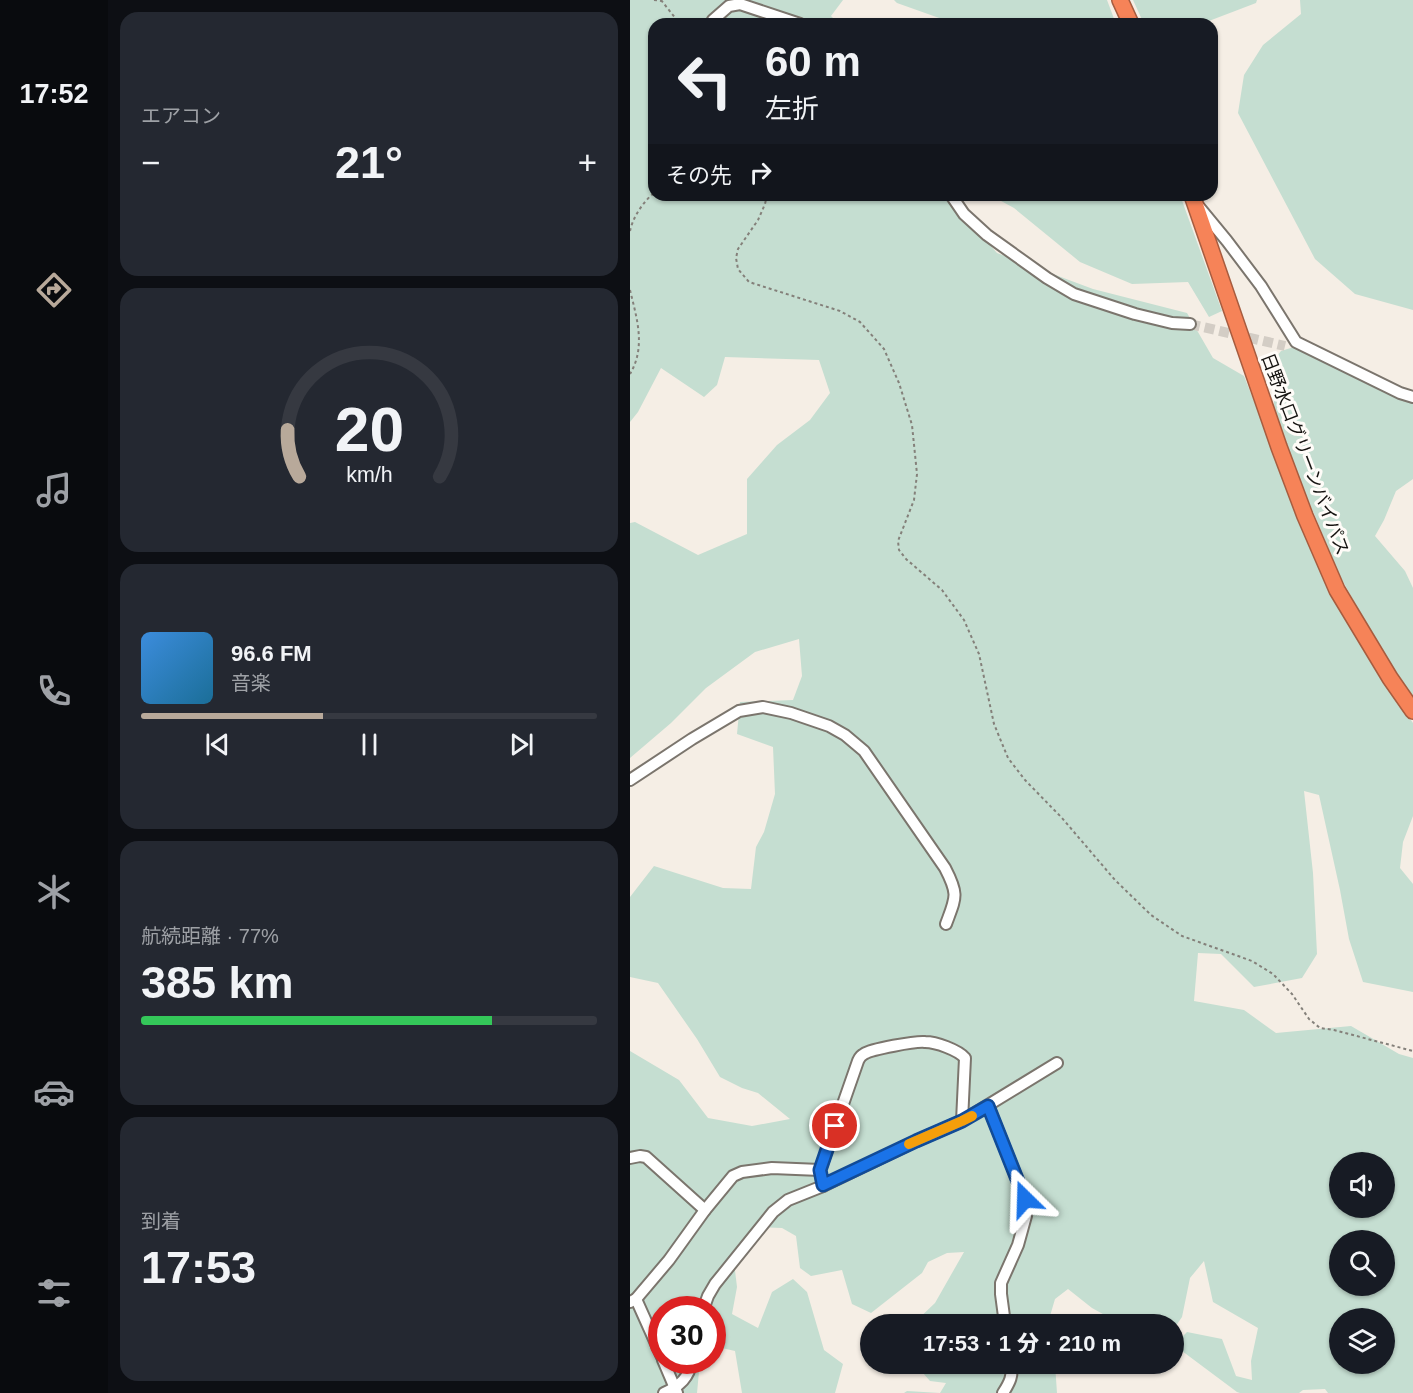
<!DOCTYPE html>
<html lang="ja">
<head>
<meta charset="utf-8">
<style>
  body { margin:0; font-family:Arial,"Noto Sans JP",sans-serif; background:#242831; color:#f1f3f6; height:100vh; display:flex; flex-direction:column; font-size:22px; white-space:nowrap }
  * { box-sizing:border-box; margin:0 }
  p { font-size:20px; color:#9ea1a6 }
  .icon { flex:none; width:33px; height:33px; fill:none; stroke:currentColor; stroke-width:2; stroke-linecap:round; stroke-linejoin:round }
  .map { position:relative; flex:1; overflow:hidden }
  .drawer { display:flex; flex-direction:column; gap:12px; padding:12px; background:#0d0f14; width:522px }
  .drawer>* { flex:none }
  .hud { position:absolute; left:18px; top:18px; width:570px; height:183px; border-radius:18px; box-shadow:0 2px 4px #0004; background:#171b24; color:#f1f3f6; overflow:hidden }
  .buttons { position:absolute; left:699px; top:1152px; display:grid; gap:12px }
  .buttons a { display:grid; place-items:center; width:66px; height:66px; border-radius:50%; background:#171b24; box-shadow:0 2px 4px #0004; font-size:30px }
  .speed { position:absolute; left:18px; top:1296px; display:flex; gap:12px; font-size:30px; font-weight:700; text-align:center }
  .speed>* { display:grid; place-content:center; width:78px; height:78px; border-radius:50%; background:#171b24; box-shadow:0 2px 4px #0004; line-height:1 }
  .speed .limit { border:9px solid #d22; background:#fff; color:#111 }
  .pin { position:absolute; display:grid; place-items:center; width:51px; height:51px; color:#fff; margin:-26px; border:3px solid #fff; border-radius:50%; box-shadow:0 2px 6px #0007 }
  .me { position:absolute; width:66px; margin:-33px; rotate:338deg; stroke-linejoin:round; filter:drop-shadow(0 0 4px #0008) }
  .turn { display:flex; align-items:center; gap:21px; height:126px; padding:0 18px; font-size:27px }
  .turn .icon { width:78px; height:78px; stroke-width:2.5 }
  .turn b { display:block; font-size:42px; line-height:51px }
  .then { display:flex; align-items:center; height:57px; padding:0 18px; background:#0003; gap:12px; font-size:22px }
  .big { font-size:45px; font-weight:800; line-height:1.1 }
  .drawer .widget { flex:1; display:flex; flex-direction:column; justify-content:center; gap:9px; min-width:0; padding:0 21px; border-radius:18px; background:#242831 }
  .drawer .dial { align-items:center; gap:0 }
  .dial svg { height:156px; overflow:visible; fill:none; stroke:#363941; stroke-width:7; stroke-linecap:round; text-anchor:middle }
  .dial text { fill:#f1f3f6; stroke:none }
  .song { display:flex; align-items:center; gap:18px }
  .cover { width:72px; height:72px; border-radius:9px; background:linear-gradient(135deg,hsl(210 70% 55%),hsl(200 70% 35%)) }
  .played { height:6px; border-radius:3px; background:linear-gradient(90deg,#b8a99a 40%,#363941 40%) }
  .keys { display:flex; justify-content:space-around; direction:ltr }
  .heat { display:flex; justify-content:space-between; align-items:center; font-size:33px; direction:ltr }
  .charge { height:9px; border-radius:4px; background:linear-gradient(90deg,#34c759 77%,#363941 0) }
  .trip { position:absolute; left:230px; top:1314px; width:324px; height:60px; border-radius:30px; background:#171b24; box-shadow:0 2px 4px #0004; font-weight:800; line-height:60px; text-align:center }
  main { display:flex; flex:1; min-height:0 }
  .dock { display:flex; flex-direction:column; width:108px; justify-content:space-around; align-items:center; background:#090b0e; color:#9ea1a6 }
  .dock .icon { width:42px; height:42px }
  .dock .selected { color:#b8a99a }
  .dock b { font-size:27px; color:#f1f3f6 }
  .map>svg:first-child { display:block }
  .green { fill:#c5ded1; fill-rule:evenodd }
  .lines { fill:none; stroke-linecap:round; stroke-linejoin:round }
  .minor-tunnel { stroke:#d3cdc5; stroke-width:10; stroke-dasharray:10 5; stroke-linecap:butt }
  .minor-casing { stroke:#7b756d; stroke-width:14 }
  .highway-casing { stroke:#a75c3f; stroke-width:18 }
  .path { stroke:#84807a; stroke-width:2; stroke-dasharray:3 3; stroke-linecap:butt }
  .minor { stroke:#fff; stroke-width:10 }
  .highway { stroke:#f68358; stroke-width:15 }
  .route-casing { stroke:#114b97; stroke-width:15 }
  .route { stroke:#1a73e8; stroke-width:10 }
  .slow { stroke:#f59e0b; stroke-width:10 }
  .labels { text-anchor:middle; stroke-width:6; stroke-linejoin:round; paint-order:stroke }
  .street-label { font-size:18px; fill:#151310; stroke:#fffcf8 }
</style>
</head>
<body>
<main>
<nav class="dock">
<b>17:52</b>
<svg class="icon selected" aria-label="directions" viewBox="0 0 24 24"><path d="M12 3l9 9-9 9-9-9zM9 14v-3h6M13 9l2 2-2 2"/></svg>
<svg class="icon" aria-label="music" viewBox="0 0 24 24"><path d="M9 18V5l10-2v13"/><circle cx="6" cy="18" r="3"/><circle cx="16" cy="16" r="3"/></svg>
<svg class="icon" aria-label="phone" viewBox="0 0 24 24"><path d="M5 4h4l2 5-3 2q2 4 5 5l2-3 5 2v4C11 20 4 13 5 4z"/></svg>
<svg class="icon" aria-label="climate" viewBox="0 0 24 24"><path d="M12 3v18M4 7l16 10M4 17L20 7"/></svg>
<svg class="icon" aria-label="car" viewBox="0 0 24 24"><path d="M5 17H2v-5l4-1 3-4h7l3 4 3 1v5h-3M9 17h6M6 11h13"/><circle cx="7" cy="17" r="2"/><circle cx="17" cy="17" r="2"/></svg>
<svg class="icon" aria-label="filters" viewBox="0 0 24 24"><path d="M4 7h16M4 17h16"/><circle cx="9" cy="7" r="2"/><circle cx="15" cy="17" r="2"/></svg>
</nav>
<section class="drawer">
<div class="widget"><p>エアコン</p>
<div class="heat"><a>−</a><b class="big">21°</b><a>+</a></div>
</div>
<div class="widget dial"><svg viewBox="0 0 100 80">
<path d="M14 69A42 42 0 1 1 86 69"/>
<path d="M14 69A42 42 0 0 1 8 45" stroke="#b8a99a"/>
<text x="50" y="56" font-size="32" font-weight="700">20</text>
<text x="50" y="72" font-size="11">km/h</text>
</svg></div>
<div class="widget">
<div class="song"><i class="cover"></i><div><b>96.6 FM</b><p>音楽</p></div></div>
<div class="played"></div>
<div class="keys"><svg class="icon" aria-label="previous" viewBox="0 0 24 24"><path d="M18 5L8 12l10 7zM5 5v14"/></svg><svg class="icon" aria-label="pause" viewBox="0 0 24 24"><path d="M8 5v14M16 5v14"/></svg><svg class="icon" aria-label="next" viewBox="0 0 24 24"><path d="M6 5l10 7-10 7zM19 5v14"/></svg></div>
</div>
<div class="widget"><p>航続距離 · 77%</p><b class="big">385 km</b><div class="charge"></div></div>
<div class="widget"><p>到着</p><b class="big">17:53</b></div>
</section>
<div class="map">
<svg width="783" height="1393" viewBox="0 0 783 1393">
  <rect width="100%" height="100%" fill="#f5eee5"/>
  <g class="green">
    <path d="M0,0H213L201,16L209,24H24V195H316L367,253L463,289L557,313L583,358L614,376L685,555L748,674L783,723V816L773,842L770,868L783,884V992L733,982L719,939L710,890L689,795L674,791L683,873L687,954L672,978L624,987L591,954L568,953L564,1001L614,1010L646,1033L721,1026L769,1054L783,1058V1393H698L695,1389L673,1390L669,1393H610L607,1392L544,1345L557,1332L592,1339L606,1376L622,1380L621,1361L628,1328L583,1302L574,1261L560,1278L552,1317L543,1330V1324H491L462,1308L438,1289L425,1299L420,1316L421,1324H283L305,1303L334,1252L317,1253L298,1262L292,1273L241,1313L222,1304L212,1270L181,1276L170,1268L166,1236L152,1228L124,1227L103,1254L107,1287L102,1314L128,1328L142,1292L163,1279L177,1292L194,1350L213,1364L205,1393H112L105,1351L83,1346L82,1310H32V1360L70,1361L67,1393H0V1051L49,1080L78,1118L122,1126L160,1119L128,1093L112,1088L90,1077L67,1039L28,983L0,977V897L24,866L93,888L121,889L126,847L134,832L145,794L143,747L107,734L110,702L163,700L172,676L169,639L125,652L76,688L41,723L0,758V523L5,522L68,555L117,534V479L147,445L180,420L200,393L189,360L95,357L87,385L74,397L31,368L8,412L0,422ZM710,1162H754V1208H710ZM710,1240H754V1286H710ZM710,1318H754V1364H710Z"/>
    <polygon points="264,0 477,0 486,24 310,24 312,19 267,3"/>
    <polygon points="503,0 627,0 626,3 571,24 514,24"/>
    <polygon points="670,0 783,0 783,310 725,294 685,259 608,113 614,75 633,45 671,14"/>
    <polygon points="360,195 550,195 592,311 579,317 558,282 502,284 450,262 384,208"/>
    <polygon points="667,346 783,400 783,479 766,491 754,520 745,536 775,571 783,588 783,699 753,654 710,576 674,490 644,410 644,360 651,351"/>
    <polygon points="285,1364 425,1364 427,1393 274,1393 277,1391 310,1393 316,1383 300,1381"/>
  </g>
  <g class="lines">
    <polyline class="minor-tunnel" points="560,324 655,346"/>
    <g class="minor-casing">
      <g id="minor">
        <polyline points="81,24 83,20 99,6 110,4 170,24"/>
        <polyline points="321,195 334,214 357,235 417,278 444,294 505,314 542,323 560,324"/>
        <polyline points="569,207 597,241 631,286 666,342 770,393 783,397"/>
        <path d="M0,780L62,739L109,711L133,707L161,713L199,726L215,735L234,751L315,868C329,895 326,897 316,924"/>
        <polyline points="358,1106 395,1199 396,1216 388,1245 371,1283 371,1294 375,1324"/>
        <polyline points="0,1158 10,1156 16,1157 75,1210"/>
        <path d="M193,1186L190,1170L228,1061C230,1057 230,1056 234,1054C241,1049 286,1041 295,1042C306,1042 328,1050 335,1058L332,1121"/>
        <polyline points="6,1299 32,1357"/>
        <polyline points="0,1302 6,1299 39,1260 75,1210 103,1176 112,1172 142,1168 190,1170"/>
        <polyline points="73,1310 78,1296 85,1284 143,1212 158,1200 193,1186 286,1141 332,1121 427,1063"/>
        <polyline points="33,1360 47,1393"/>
        <path d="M34,1393C50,1386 59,1378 62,1360"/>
        <path d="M373,1393C380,1382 383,1376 381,1364"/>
      </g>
    </g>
    <g class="highway-casing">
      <g id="highway">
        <polyline points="490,0 501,24"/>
        <polyline points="562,195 649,447 675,516 707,590 760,678 783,711"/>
      </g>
    </g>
    <g class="path">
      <polyline points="24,0 32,1"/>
      <polyline points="31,0 50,24"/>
      <polyline points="137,195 135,204 128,220 108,249 106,258 108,269 119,282 210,311 230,322 254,349 269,383 282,425 287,474 284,500 268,541 269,550 276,559 312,590 334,620 349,654 364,724 378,758 395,780 432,818 485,880 521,915 552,936 622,961 643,974 662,994 679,1019 690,1028 704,1030 783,1051"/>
      <path d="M0,231C3,217 13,202 24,193"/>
      <path d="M0,290C7,319 16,347 0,374"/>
    </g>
    <use href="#minor" class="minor"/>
    <use href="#highway" class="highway"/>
  </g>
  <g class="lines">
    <g class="route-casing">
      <polyline id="route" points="205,1126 190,1170 193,1185 286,1141 332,1121 358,1106 395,1199"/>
    </g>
    <use href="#route" class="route"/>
    <polyline class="slow" points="279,1144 332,1121 342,1116"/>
  </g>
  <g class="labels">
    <g class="street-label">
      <text transform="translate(675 454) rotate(69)" y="6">日野水口グリーンバイパス</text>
    </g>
  </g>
</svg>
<div class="buttons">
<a><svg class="icon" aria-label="sound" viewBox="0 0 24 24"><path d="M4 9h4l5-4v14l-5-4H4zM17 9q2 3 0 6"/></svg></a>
<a><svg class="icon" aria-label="search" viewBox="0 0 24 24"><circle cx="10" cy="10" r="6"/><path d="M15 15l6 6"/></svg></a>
<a><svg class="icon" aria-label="layers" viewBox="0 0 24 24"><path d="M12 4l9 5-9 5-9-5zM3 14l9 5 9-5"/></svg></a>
</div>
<div class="speed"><div class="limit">30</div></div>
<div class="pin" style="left:205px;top:1126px;background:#d93025"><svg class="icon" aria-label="arrive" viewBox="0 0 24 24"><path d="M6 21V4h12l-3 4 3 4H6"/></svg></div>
<svg class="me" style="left:395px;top:1199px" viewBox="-20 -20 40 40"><path d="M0-17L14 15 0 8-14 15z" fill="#1a73e8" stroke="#fff" stroke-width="4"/></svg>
<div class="trip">17:53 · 1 分 · 210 m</div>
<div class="hud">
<div class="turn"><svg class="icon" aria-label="left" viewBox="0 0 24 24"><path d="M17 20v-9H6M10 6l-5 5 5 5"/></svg><div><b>60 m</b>左折</div></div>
<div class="then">その先<svg class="icon" aria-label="right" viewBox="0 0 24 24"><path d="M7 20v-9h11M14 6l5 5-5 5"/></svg></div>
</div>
</div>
</main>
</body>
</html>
